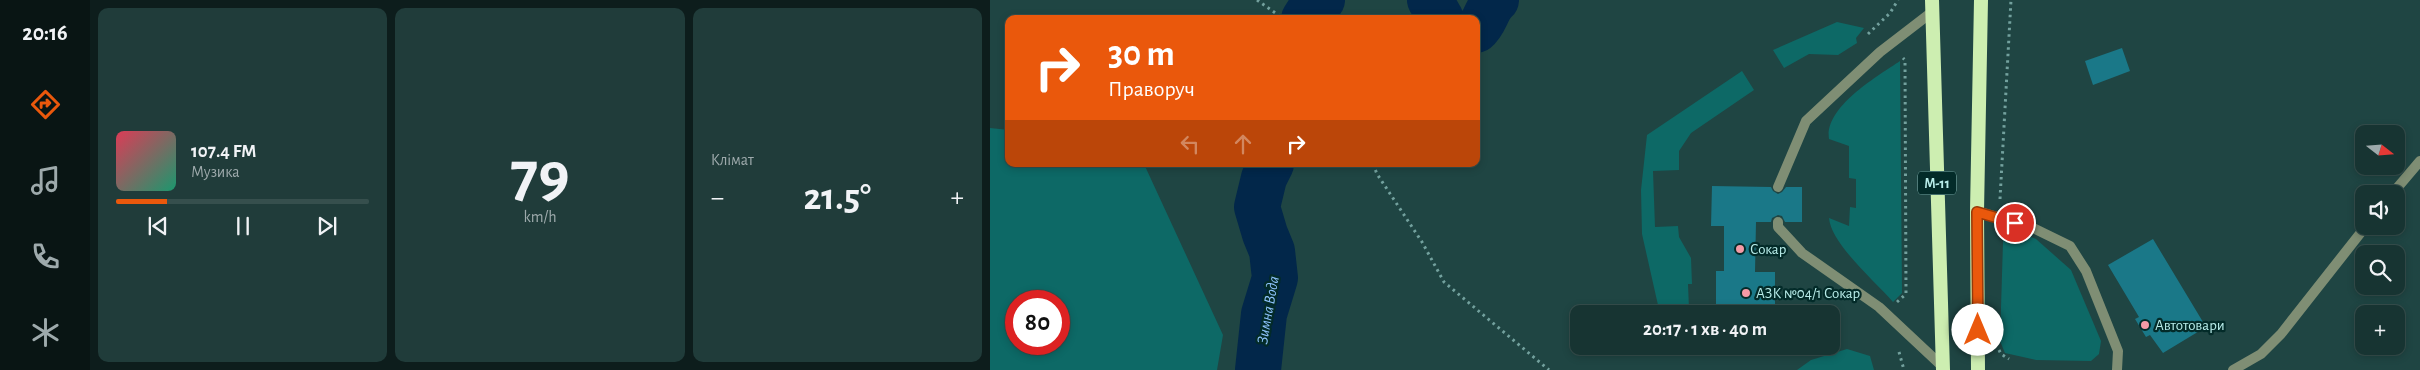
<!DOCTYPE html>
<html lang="uk">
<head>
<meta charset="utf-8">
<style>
  body { margin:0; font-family:"Alegreya Sans",sans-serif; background:#203c3a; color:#f1f3f6; height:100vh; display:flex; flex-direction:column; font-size:19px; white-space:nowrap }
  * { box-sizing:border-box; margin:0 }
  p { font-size:16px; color:#9eaaac }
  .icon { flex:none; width:28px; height:28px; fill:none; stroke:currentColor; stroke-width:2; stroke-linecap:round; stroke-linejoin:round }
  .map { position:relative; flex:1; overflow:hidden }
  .panel { display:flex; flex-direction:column; gap:8px; padding:8px; background:#0d1d1c; width:900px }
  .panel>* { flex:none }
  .hud { position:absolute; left:15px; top:15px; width:475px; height:152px; border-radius:10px; box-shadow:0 2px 8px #0003,0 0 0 1px #364f4d; background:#ea580c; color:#fff; overflow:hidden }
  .needle { width:32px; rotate:107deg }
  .buttons { position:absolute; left:1365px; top:125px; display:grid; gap:10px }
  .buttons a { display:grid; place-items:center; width:50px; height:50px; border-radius:10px; background:#173432; box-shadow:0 2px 8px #0003,0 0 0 1px #364f4d; font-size:25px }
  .speed { position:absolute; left:15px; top:290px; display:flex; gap:10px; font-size:25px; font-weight:700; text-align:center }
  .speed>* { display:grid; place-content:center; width:65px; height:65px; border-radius:50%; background:#173432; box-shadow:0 2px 8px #0003,0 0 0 1px #364f4d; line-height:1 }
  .speed .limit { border:8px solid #d22; background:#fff; color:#111 }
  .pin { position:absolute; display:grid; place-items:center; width:42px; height:42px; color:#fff; margin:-21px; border:2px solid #fff; border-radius:50%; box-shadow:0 1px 5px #0007 }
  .me { position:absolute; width:55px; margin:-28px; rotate:0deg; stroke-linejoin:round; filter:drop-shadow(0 0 4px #0008) }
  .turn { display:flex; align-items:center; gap:18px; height:105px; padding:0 20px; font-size:22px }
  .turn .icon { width:65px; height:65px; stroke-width:2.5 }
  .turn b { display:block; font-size:35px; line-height:42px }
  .lanes { display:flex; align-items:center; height:48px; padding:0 20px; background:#0003; justify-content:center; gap:25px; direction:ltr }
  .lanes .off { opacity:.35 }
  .big { font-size:38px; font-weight:700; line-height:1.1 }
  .panel .widget { flex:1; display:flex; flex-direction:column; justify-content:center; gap:8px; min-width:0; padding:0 18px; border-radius:10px; background:#203c3a }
  .panel .dial { align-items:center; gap:0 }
  .dial b { font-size:65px; line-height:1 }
  .song { display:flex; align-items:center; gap:15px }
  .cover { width:60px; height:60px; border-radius:8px; background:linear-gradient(135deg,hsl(350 70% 55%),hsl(160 70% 35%)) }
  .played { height:5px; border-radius:2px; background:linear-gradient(90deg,#ea580c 20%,#364f4d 20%) }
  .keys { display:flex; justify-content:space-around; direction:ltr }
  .heat { display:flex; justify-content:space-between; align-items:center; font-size:28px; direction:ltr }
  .panel .tiles { flex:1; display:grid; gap:8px; grid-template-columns:repeat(3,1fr) }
  .trip { position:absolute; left:580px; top:305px; width:270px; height:50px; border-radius:10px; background:#173432; box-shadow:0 2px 8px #0003,0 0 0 1px #364f4d; font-weight:700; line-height:50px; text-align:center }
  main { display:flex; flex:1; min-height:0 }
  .tab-bar { display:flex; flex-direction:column; width:90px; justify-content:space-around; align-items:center; background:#091514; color:#9eaaac }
  .tab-bar .icon { width:35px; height:35px }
  .tab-bar .current { color:#ea580c }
  .tab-bar b { font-size:22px; color:#f1f3f6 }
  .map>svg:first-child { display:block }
  .green { fill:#0d6966; fill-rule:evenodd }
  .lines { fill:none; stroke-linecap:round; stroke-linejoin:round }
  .river { stroke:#02274a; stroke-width:46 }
  .building { fill:#1a7888 }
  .path { stroke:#73a19e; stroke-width:3; stroke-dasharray:2.5 4; stroke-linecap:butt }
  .service { stroke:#7f8e74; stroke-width:10 }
  .minor { stroke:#7f8e74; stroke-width:10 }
  .trunk { stroke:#cdeeb1; stroke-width:14 }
  .route-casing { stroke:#983908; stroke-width:12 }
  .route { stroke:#ea580c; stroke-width:9 }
  .poi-dot { fill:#f49aa6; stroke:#032b29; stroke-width:2 }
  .labels { text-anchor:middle; stroke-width:4.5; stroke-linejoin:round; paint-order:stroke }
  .shield { fill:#032b29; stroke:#82b3b0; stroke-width:1 }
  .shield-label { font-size:14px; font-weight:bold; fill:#b9edea }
  .poi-label { font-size:15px; fill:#b9edea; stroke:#032b29; text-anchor:start }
  .water-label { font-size:16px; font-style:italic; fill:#8fc4fe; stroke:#032b29 }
</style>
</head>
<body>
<main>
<nav class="tab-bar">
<b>20:16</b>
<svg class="icon current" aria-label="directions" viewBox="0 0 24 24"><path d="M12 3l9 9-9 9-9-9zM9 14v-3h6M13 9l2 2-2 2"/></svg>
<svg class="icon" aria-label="music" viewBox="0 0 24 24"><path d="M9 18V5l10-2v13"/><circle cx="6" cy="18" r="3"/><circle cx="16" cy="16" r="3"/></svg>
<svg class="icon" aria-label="phone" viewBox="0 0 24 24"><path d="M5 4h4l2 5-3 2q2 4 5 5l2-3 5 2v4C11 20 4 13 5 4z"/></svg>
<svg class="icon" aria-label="climate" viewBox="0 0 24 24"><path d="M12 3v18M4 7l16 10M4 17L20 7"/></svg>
</nav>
<section class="panel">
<div class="tiles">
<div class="widget">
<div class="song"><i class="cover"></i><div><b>107.4 FM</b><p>Музика</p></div></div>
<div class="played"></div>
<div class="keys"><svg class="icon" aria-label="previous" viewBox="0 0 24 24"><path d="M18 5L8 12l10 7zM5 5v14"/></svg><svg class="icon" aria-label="pause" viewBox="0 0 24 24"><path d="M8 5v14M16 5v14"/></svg><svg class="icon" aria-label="next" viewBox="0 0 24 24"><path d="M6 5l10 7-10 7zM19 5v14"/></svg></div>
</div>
<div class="widget dial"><b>79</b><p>km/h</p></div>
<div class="widget"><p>Клімат</p>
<div class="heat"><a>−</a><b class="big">21.5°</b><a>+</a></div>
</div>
</div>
</section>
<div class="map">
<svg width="1430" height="370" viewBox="0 0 1430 370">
  <rect width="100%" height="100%" fill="#1f4543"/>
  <g class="green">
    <polygon points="847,22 874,28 866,38 867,43 848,55 819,54 794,68 783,50"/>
    <path d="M910,61L912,293L903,302C886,282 841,244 839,218L859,226L860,207L866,208V179L859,178V146L839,139C834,107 888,76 910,61Z"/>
    <polygon points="752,71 764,90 701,133 689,151 689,170 663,171 665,227 688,226 689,237 701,258 702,284 698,284 699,309 702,311 726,311 726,314 670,314 652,234 651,190 657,135"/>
    <path d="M0,128L19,130V164H154L233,335L227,370H0ZM69,301V344H26V301Z"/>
    <polygon points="1025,230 1046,239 1081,270 1111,341 1109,354 1101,361 1046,360 1015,353 1010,341 1013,242 1016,231"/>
    <polygon points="857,349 880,356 884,370 807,370 821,360"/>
  </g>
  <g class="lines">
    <g class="river">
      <polyline points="440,0 451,19"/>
      <polyline points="314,19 319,11 332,0"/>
      <path d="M486,30C496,22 496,9 506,0"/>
      <polyline points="268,370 274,314 285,278 282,251 275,234 267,207 274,178 281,164"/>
    </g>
  </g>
  <g class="building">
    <polygon points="1132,48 1140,71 1103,85 1095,61"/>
    <polygon points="722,186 781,187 783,191 788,194 792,192 796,187 812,187 812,222 795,222 792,216 788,215 782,218 781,222 766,222 765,272 785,272 785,314 726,314 726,271 734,271 734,226 721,226"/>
    <polygon points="1163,239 1213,322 1209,325 1211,330 1173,353 1160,335 1156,337 1145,319 1149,317 1118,265"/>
  </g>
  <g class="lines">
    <g class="path">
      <polyline points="267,0 294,19"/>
      <polyline points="878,34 900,13 908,0"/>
      <polyline points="383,164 387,174 432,242 454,282 559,370"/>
      <polyline points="1010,199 1021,0"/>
      <polyline points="907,302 916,294 915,60 913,58"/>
      <polyline points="1009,350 1011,354 1019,359"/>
      <polyline points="909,352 914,370"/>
    </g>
    <g class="service">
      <polyline points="788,187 816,121 890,52 942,12"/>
      <polyline points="987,211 1041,227 1080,246 1096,271 1128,351 1127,370"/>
      <polyline points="788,222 788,227 812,253 889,307 952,366"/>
    </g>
    <g class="minor">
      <polyline points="1402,194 1430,161"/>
      <polyline points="1243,370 1271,354 1291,334 1376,226"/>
    </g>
    <g class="trunk">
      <polyline points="942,0 953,370"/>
      <polyline points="988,370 987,211 991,0"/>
    </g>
  </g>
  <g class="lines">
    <g class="route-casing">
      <polyline id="route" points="988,330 987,212 1025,223"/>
    </g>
    <use href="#route" class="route"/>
  </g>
  <g class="poi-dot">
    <circle cx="750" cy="249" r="5"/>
    <circle cx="756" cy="293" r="5"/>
    <circle cx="1155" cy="325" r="5"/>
  </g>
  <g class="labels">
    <rect class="shield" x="928" y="171.5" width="38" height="23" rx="4"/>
    <g class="shield-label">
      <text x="947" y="188">М-11</text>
    </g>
    <g class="poi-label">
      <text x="760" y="254">Сокар</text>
      <text x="766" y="298">АЗК №04/1 Сокар</text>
      <text x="1165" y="330">Автотовари</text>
    </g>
    <g class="water-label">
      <text transform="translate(277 310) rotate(-80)" y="6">Зимна Вода</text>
    </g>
  </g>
</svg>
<div class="buttons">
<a><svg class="needle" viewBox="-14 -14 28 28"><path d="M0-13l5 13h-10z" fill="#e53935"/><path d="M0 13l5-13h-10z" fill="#9eaaac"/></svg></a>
<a><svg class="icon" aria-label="sound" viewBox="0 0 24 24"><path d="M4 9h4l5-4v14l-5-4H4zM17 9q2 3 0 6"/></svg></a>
<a><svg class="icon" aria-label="search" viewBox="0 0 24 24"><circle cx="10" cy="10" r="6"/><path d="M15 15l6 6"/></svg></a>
<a>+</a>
</div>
<div class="speed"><div class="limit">80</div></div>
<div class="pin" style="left:1025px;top:223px;background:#d93025"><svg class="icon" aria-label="arrive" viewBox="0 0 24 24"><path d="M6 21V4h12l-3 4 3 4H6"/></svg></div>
<svg class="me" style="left:988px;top:330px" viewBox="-20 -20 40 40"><circle r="19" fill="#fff"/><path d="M0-13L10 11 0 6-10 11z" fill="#ea580c"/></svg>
<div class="trip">20:17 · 1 хв · 40 m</div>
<div class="hud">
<div class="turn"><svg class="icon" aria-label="right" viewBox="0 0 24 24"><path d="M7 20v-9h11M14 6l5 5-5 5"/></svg><div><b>30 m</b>Праворуч</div></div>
<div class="lanes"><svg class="icon off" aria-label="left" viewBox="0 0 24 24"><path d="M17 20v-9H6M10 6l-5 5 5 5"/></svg><svg class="icon off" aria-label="ahead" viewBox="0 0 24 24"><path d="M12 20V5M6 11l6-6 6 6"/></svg><svg class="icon" aria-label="right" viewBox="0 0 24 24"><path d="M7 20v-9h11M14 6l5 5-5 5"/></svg></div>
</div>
</div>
</main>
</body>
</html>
